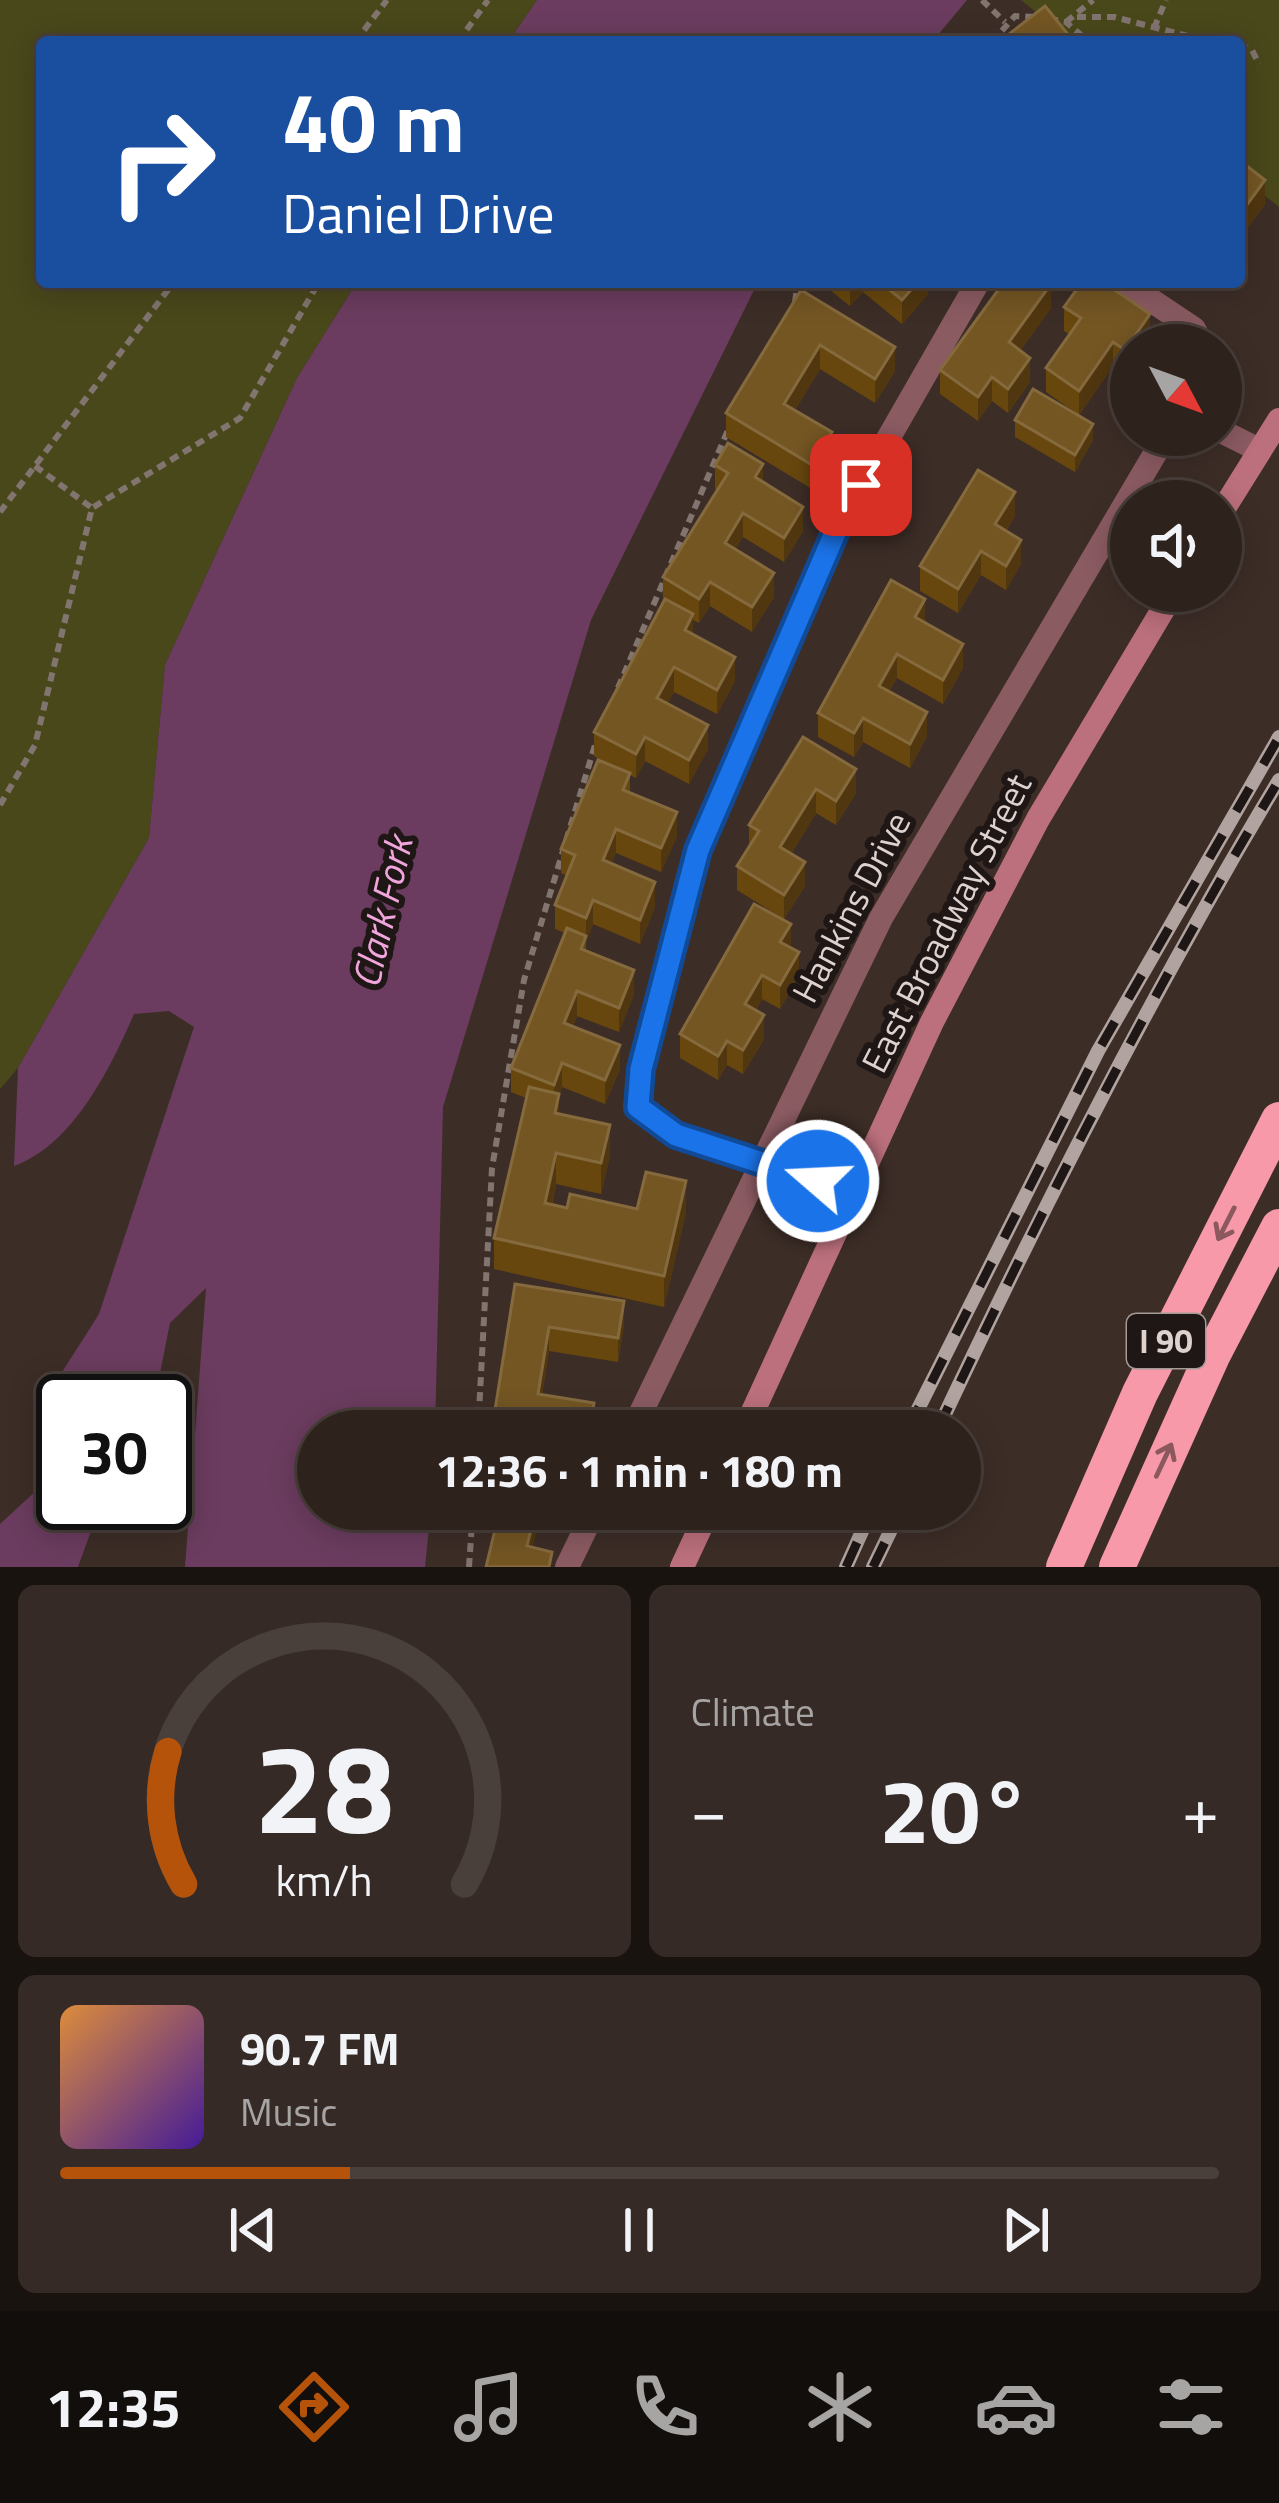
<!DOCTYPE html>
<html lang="en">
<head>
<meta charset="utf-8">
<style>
  body { margin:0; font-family:"Titillium Web",sans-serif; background:#362a26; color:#f1f3f6; height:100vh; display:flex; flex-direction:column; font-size:45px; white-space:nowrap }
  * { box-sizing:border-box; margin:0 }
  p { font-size:39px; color:#a7a4a4 }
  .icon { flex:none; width:66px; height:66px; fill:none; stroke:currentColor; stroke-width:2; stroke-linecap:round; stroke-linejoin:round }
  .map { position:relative; height:1567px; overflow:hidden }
  .drawer { display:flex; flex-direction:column; gap:18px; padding:18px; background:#191310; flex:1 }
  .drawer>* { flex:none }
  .hud { position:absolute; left:36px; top:36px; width:1209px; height:252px; border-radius:12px; box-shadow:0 6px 30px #0003,0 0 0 3px #493f3b; background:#1a4fa0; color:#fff; overflow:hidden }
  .needle { width:78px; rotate:131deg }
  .buttons { position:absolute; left:1110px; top:324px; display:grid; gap:24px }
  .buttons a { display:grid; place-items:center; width:132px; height:132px; border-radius:50%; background:#2e221d; box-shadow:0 6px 30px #0003,0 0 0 3px #493f3b; font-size:60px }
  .speed { position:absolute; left:36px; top:1374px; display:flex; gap:24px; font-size:60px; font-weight:700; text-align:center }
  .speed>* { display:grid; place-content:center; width:156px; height:156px; border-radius:50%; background:#2e221d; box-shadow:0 6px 30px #0003,0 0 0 3px #493f3b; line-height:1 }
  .speed .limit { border:6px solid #111; border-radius:18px; background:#fff; color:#111 }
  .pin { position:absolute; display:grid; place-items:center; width:102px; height:102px; color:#fff; margin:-51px; border-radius:24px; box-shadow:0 6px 18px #0006 }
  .me { position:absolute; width:132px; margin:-66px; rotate:289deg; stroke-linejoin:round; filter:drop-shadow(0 0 9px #0008) }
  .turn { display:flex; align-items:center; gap:42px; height:252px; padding:0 48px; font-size:54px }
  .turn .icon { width:156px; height:156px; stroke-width:2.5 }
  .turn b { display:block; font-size:84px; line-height:102px }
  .big { font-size:90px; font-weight:700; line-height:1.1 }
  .drawer .card { flex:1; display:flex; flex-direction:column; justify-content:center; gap:18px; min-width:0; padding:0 42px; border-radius:18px; background:#362a26 }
  .drawer .dial { align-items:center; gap:0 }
  .dial svg { height:312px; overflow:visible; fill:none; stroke:#493f3b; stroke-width:7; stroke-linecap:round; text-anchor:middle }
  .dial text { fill:#f1f3f6; stroke:none }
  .song { display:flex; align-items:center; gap:36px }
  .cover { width:144px; height:144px; border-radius:18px; background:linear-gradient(135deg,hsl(30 70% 55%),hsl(260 70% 35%)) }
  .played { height:12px; border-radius:6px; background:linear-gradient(90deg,#b45309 25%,#493f3b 25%) }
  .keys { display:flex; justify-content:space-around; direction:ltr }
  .heat { display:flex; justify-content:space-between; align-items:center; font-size:66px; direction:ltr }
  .drawer .tiles { flex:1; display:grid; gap:18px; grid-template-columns:1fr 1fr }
  .card:last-child { grid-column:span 2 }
  .trip { position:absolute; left:297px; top:1410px; width:684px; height:120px; border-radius:60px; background:#2e221d; box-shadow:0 6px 30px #0003,0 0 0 3px #493f3b; font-weight:700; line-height:120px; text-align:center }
  .dock { display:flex; height:192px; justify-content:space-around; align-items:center; background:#120e0c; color:#a7a4a4 }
  .dock .icon { width:84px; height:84px }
  .dock .current { color:#b45309 }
  .dock b { font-size:54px; color:#f1f3f6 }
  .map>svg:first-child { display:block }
  .green { fill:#49481b }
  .water { fill:#6b3c5f }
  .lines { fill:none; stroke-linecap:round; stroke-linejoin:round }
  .path { stroke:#82746f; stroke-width:6; stroke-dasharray:9 6; stroke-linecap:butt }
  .minor { stroke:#8b5b62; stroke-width:24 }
  .secondary { stroke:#bc707d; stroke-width:24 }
  .motorway { stroke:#f799a8; stroke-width:36 }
  .rail-casing { stroke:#b1a4a0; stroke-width:14 }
  .rail { stroke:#1f1715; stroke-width:9; stroke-dasharray:27; stroke-linecap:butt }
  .wall { fill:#68470e }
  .shaded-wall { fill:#513710 }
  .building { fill:#745623; stroke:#856a3e; stroke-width:3 }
  .oneway { stroke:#8b585e }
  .route-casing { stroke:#114b97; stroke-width:30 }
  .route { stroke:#1a73e8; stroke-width:21 }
  .labels { text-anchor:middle; stroke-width:12; stroke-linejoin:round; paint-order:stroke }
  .shield { fill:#1f1715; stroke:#a49a96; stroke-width:3 }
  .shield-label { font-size:33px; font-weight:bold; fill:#ddd2ce }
  .street-label { font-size:36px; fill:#ddd2ce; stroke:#1f1715 }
  .water-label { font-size:39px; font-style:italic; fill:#f0a5dc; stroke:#1f1715 }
</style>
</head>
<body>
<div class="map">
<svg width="1279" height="1567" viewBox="0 0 1279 1567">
  <rect width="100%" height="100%" fill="#3d2d27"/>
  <g class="green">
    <polygon points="0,0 537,0 508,42 42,42 42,282 357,282 297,378 165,665 149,838 18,1068 0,1089"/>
    <polygon points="1021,0 1279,0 1279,207 1239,175 1239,42 1073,42"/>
  </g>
  <g class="water">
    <polygon points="537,0 967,0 932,42 508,42"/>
    <path d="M357,282H758L591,620L443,1107L435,1431H318V1509H431L425,1567H185L206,1288L170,1323L160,1373L146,1401H63V1503H101L78,1567H0V1524L38,1489L45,1399L99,1314L194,1027L169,1011L134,1014C110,1069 73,1145 14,1166L18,1068L149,838L165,665L297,378Z"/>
  </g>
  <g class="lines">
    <g class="path">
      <polyline points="982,0 1005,22"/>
      <polyline points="1077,17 1114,17 1211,42"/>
      <polyline points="1049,19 1066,22 1089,42"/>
      <polyline points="1066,22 1093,0"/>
      <polyline points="355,42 387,0"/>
      <polyline points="458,42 488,0"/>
      <polyline points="992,42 1015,16 1036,17"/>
      <polyline points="1148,42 1166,0"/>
      <polyline points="1239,46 1251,48 1259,64"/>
      <polyline points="795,302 798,282"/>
      <polyline points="35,466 92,508"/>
      <polyline points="0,512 174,282"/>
      <polyline points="618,688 728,430"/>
      <polyline points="0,805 35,745 92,508 240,418 319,282"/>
      <polyline points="478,1431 492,1168 524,980 595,745"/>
      <polyline points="469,1567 473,1509"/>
    </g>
    <g class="minor">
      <polyline points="1124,282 1194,329 1202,345"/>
      <polyline points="1221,431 1259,450"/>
      <polyline points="852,1193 676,1135 638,1107 641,1069 698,850 838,526 978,282"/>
      <polyline points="632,1431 881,918 1166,435"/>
      <polyline points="567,1567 595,1509"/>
    </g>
    <g class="secondary">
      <polyline points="1221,513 1279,420"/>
      <polyline points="744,1431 932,1022 1038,819 1174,591"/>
      <polyline points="682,1567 709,1509"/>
    </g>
    <g class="motorway">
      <polyline points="1064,1567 1140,1393 1279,1120"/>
      <polyline points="1117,1567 1212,1356 1279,1227"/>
    </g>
    <g class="rail-casing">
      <g id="rail">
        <polyline points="907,1431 1098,1051 1279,737"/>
        <path d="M937,1431C1041,1210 1153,990 1279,780"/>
        <polyline points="846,1567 872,1509"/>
        <polyline points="873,1567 901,1509"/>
      </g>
    </g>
    <use href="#rail" class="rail"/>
  </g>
  <g class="wall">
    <polygon points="1239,160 1265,204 1241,237 1239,235"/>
    <polygon points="820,282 928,282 928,294 902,324 863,292 850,306"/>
    <polygon points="801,290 895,371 875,403 820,369 795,410 832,456 812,489 726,437 726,413"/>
    <polygon points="1064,307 1150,338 1131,345 1131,366 1125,374 1113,366 1079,415 1046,392 1046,368 1069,334 1064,331"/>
    <polygon points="1051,308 1020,351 1030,382 1008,413 992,401 978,421 940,394 940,370"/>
    <polygon points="1015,420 1093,440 1075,472 1015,437"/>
    <polygon points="715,465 763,482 803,531 784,562 743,537 735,549 774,597 752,632 710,606 699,623 693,620 693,635 735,681 717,714 674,692 667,704 708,749 689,784 645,761 636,778 630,775 630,793 677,836 661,872 616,853 611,864 655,907 640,944 593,924 586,942 586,951 634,994 619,1032 577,1016 573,1026 620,1069 605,1104 562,1087 559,1095 559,1114 610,1156 601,1194 556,1184 552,1205 567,1208 637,1209 686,1212 664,1307 494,1269 494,1238 526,1098 511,1092 511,1068 565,933 555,929 555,905 567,876 561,873 561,849 614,767 594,756 594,732 663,601 663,577 717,490 715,489"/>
    <polygon points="1015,516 1006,531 1021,564 1006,590 981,575 958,613 920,591 920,566"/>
    <polygon points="925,623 963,668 943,704 897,678 889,691 927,736 910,768 863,742 854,757 818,737 818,713"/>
    <polygon points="803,737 856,793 836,825 816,813 791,854 805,886 784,919 737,890 737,866 749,847 749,825"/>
    <polygon points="791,948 799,976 780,1009 762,999 756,1010 764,1039 743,1074 727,1065 718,1080 680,1058 680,1034"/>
    <polygon points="515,1284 624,1325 618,1362 549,1351 542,1395 594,1403 593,1431 492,1431"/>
  </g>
  <g class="shaded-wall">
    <polygon points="1265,180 1265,204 1241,237 1241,213"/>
    <polygon points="850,282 863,282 863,292 850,306"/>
    <polygon points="918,282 928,282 928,294 902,324 902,300"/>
    <polygon points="1051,284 1051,308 1009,366 1009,342"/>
    <polygon points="1150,314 1150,338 1146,345 1131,345 1131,366 1125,374 1125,350"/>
    <polygon points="1113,342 1113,366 1079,415 1079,391"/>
    <polygon points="820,345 820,369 784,428 784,404"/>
    <polygon points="895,347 895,371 875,403 875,379"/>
    <polygon points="1030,358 1030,382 1008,413 1008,389"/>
    <polygon points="992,377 992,401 978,421 978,397"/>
    <polygon points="1093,424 1093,440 1075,472 1075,455"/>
    <polygon points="832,432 832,456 812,489 812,465"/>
    <polygon points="763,464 763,488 755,477"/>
    <polygon points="1015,492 1015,516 995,548 995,524"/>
    <polygon points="803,507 803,531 784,562 784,538"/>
    <polygon points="743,513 743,537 725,567 725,543"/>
    <polygon points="1021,540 1021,564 1006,590 1006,566"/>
    <polygon points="981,551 981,575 958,613 958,589"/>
    <polygon points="774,573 774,597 752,632 752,607"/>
    <polygon points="710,582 710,606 699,623 699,599"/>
    <polygon points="925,599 925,623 915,617"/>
    <polygon points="693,614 693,638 685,630"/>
    <polygon points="963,644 963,668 943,704 943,680"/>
    <polygon points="897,654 897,678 879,710 879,686"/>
    <polygon points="735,657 735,681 717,714 717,690"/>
    <polygon points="674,667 674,692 657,722 657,698"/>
    <polygon points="927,712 927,736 910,768 910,744"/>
    <polygon points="863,718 863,742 854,757 854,733"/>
    <polygon points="708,725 708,749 689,784 689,760"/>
    <polygon points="645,737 645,761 636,778 636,754"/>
    <polygon points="856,769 856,793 836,825 836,801"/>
    <polygon points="816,789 816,813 780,871 780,847"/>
    <polygon points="677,812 677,836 661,872 661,848"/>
    <polygon points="616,829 616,853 603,885 603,860"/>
    <polygon points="805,862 805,886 784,919 784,895"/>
    <polygon points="655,882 655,907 640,944 640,920"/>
    <polygon points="593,900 593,924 586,942 586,918"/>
    <polygon points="791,924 791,948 780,942"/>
    <polygon points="799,952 799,976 780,1009 780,985"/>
    <polygon points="634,970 634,994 619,1032 619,1008"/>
    <polygon points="762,975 762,999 745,1028 745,1004"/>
    <polygon points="577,991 577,1016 564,1047 564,1023"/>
    <polygon points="764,1015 764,1039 743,1074 743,1050"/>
    <polygon points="727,1041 727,1065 718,1080 718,1056"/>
    <polygon points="620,1045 620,1069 605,1104 605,1080"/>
    <polygon points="562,1063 562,1087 559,1095 559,1125 554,1109 554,1085"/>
    <polygon points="610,1125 610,1156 601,1194 601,1163"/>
    <polygon points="556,1153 556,1184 545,1234 545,1203"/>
    <polygon points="686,1181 686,1212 664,1307 664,1276"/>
    <polygon points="624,1301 624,1325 618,1362 618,1338"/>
    <polygon points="549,1327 549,1351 538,1418 538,1394"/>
    <polygon points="536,1509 542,1509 528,1567 527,1546"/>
  </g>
  <g class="building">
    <polygon points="1045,6 1071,38 1066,42 999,42"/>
    <polygon points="1239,160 1265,180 1241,213 1239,211"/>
    <polygon points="880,282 918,282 902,300"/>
    <polygon points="1004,282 1048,282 1051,284 1009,342 1030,358 1008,389 992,377 978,397 940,370"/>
    <polygon points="1082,282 1103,282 1150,314 1125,350 1113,342 1079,391 1046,368 1081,318 1064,307"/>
    <polygon points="801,290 895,347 875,379 820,345 784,404 832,432 812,465 726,413"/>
    <polygon points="1033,389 1093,424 1075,455 1015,420"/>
    <polygon points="728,443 763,464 755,477 803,507 784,538 743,513 725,543 774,573 752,607 710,582 699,599 663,577 728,473 715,465"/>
    <polygon points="978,470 1015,492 995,524 1021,540 1006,566 981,551 958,589 920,566"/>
    <polygon points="891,580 925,599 915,617 963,644 943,680 897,654 879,686 927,712 910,744 863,718 854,733 818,713"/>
    <polygon points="665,599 693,614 685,630 735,657 717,690 674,667 657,698 708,725 689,760 645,737 636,754 594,732"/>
    <polygon points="803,737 856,769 836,801 816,789 780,847 805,862 784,895 737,866 759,831 749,825"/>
    <polygon points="598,760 630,773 623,790 677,812 661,848 616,829 603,860 655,882 640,920 593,900 586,918 555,905 575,855 561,849"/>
    <polygon points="754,904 791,924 780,942 799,952 780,985 762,975 745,1004 764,1015 743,1050 727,1041 718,1056 680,1034"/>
    <polygon points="567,928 586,936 581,949 634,970 619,1008 577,991 564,1023 620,1045 605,1080 562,1063 554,1085 511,1068"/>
    <polygon points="529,1087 559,1094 555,1113 610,1125 601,1163 556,1153 545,1203 567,1208 570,1194 637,1209 646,1172 686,1181 664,1276 494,1238"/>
    <polygon points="515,1284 624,1301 618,1338 549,1327 538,1394 594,1403 589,1431 507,1431 492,1429"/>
    <polygon points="500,1509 536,1509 527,1546 552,1552 549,1567 486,1567"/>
  </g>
  <defs><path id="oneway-shaft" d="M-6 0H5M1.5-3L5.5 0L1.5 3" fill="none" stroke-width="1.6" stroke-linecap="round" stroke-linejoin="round" transform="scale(3)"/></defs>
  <g class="oneway">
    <use href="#oneway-shaft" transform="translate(1226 1224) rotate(117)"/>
    <use href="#oneway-shaft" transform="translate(1164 1460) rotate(-65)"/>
  </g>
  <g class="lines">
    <g class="route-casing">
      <polyline id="route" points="818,1181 676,1135 638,1107 641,1069 698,850 838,526 861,485"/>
    </g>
    <use href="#route" class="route"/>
  </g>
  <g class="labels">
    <rect class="shield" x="1127" y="1314" width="78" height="54" rx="9"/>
    <g class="shield-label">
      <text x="1166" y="1353">I 90</text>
    </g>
    <g class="street-label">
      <text transform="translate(851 907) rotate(-62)" y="13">Hankins Drive</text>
      <text transform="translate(946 923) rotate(-63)" y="13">East Broadway Street</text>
    </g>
    <g class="water-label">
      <text transform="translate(382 912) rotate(-77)" y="14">Clark Fork</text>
    </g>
  </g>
</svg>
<div class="buttons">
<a><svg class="needle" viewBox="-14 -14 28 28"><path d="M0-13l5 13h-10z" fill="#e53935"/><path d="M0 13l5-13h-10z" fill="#a7a4a4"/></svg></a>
<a><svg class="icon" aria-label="sound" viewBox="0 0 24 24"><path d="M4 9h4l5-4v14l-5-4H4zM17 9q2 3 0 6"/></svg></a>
</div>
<div class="speed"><div class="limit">30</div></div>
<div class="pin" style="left:861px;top:485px;background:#d93025"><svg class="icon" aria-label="arrive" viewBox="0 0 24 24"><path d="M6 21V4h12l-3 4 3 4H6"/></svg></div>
<svg class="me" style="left:818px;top:1181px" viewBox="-20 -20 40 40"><circle r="17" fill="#1a73e8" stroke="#fff" stroke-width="3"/><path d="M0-11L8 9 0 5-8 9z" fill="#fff"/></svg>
<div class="trip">12:36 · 1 min · 180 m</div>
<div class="hud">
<div class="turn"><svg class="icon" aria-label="right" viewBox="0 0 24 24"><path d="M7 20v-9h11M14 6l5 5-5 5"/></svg><div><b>40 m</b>Daniel Drive</div></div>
</div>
</div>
<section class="drawer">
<div class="tiles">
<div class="card dial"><svg viewBox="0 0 100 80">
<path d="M14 69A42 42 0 1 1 86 69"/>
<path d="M14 69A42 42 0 0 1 10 35" stroke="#b45309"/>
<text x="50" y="56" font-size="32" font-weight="700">28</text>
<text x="50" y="72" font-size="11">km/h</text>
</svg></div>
<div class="card"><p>Climate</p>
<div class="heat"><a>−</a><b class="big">20°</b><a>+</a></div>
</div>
<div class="card">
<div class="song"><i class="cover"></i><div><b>90.7 FM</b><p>Music</p></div></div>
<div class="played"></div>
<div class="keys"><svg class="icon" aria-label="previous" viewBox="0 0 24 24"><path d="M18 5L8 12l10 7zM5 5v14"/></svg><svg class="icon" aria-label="pause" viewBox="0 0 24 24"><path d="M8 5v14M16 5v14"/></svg><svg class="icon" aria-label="next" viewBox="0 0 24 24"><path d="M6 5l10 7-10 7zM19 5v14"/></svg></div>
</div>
</div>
</section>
<nav class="dock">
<b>12:35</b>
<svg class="icon current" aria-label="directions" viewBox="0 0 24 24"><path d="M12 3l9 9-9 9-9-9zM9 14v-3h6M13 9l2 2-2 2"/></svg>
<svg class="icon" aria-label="music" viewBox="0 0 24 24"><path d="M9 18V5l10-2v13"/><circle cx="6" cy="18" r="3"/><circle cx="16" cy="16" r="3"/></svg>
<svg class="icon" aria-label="phone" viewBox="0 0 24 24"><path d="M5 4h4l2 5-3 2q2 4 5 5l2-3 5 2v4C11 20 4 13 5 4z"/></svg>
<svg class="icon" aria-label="climate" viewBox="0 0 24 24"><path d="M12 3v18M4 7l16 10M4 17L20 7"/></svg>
<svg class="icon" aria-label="car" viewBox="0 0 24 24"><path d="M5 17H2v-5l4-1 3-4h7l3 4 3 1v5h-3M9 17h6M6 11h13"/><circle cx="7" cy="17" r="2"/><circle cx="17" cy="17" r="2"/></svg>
<svg class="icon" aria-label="filters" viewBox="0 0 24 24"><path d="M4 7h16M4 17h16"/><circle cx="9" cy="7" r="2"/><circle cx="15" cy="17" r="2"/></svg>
</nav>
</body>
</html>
